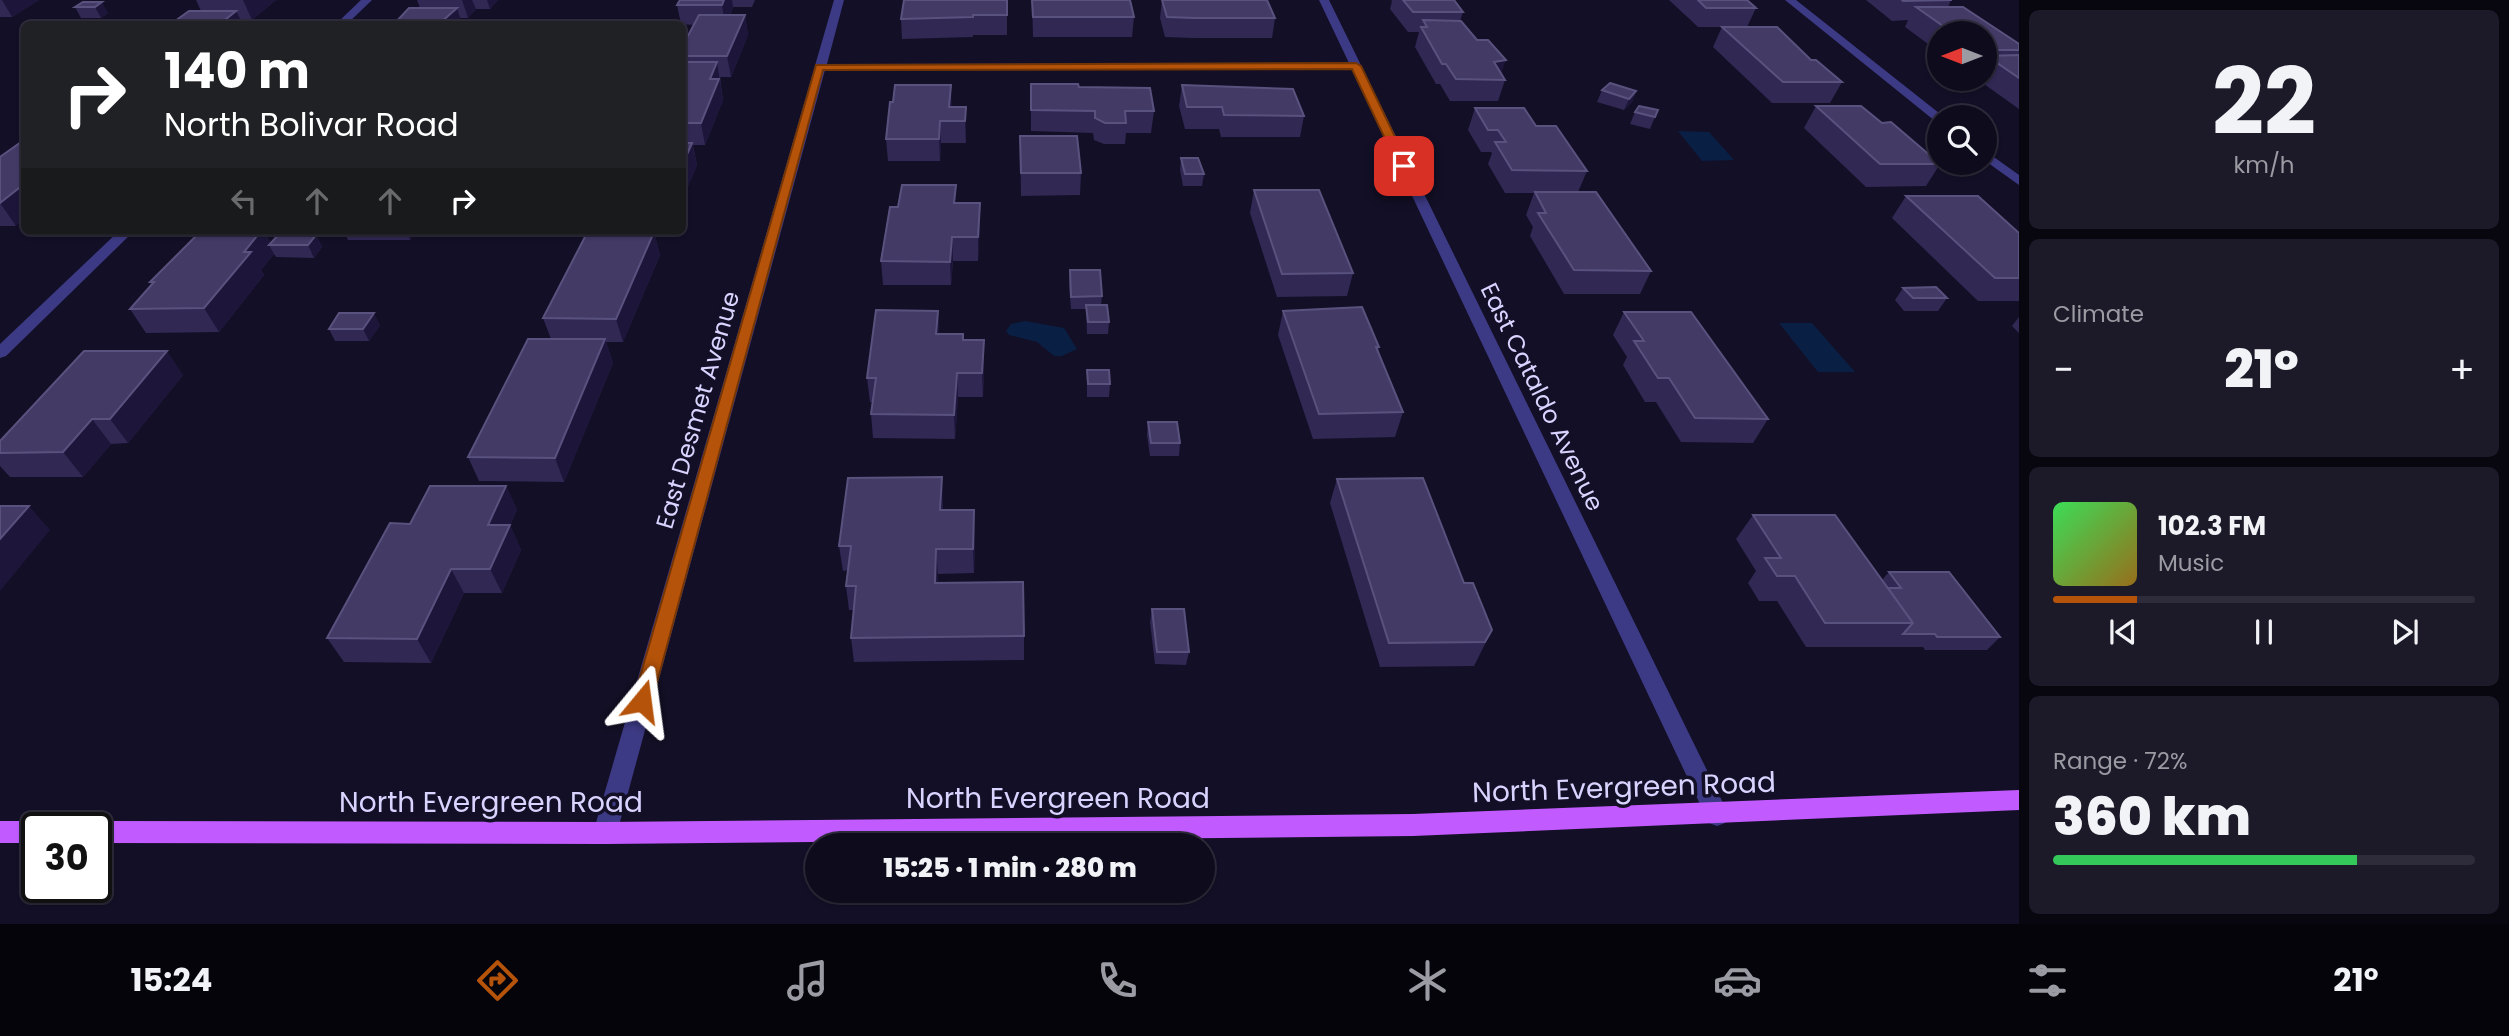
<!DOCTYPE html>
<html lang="en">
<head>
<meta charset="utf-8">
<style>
  body { margin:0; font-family:Poppins,sans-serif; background:#1c1929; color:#f1f3f6; height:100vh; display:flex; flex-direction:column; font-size:26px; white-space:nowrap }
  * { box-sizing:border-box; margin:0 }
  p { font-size:23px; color:#9b9ba3 }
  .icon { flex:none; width:38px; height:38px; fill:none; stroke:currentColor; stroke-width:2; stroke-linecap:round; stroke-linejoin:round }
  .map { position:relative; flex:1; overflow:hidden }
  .side { display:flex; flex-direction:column; gap:10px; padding:10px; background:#08060f; width:490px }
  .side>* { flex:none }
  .banner { position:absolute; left:21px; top:21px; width:665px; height:214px; border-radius:10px; box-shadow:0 2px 5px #0004,0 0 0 2px #2e2b3b; background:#202124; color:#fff; overflow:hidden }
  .needle { width:46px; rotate:270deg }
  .fabs { position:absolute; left:1927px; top:21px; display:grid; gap:14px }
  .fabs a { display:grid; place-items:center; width:70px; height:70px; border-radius:50%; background:#0e0b1c; box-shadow:0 2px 5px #0004,0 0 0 2px #2e2b3b; font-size:35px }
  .speed { position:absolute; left:21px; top:812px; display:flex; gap:14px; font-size:35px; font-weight:700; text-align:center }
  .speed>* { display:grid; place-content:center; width:91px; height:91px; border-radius:50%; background:#0e0b1c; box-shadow:0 2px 5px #0004,0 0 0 2px #2e2b3b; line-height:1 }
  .speed .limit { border:4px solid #111; border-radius:10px; background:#fff; color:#111 }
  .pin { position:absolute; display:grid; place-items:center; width:60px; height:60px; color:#fff; margin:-30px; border-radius:14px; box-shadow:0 4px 10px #0006 }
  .me { position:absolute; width:77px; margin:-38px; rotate:16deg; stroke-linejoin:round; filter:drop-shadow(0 0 5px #0008) }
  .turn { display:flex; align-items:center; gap:24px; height:147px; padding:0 28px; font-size:32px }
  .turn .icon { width:91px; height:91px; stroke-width:2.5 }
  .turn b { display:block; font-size:49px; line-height:60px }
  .lanes { display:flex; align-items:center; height:66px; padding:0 28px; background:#0003; justify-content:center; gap:35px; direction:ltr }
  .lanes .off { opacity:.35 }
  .big { font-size:52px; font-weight:800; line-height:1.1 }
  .side .widget { flex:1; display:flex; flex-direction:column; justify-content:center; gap:10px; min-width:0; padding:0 24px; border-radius:10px; background:#1c1929 }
  .side .dial { align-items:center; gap:0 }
  .dial b { font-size:91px; line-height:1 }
  .song { display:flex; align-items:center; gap:21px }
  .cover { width:84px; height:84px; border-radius:10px; background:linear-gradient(135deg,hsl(130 70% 55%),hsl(40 70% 35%)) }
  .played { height:7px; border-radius:4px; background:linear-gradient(90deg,#b45309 20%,#2e2b3b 20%) }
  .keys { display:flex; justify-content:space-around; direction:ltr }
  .heat { display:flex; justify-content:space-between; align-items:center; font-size:38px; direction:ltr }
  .charge { height:10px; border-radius:5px; background:linear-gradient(90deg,#34c759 72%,#2e2b3b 0) }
  .trip { position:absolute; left:805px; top:833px; width:410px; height:70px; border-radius:35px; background:#0e0b1c; box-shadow:0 2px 5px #0004,0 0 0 2px #2e2b3b; font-weight:800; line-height:70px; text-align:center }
  .tabs { display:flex; height:112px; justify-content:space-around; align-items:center; background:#06040b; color:#9b9ba3 }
  .tabs .icon { width:49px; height:49px }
  .tabs .current { color:#b45309 }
  .tabs b { font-size:32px; color:#f1f3f6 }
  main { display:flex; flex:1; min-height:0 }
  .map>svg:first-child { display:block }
  .water { fill:#0a1f44 }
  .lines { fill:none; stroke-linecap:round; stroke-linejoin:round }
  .minor { fill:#3d3a85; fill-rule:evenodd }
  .major { fill:#c25bff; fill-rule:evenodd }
  .wall { fill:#312854 }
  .shaded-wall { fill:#1d163a }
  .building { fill:#433a66; stroke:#5a527e; stroke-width:2 }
  .route { fill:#b45309; stroke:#753606; stroke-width:2 }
  .labels { text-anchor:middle; stroke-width:7; stroke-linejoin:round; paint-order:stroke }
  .street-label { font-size:24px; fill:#d9d4ff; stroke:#130f26 }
  .near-street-label { font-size:28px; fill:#d9d4ff; stroke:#130f26 }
</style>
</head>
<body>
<main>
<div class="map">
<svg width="2019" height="924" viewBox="0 0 2019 924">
  <rect width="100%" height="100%" fill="#130f26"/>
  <g class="water">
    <polygon points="1678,131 1709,132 1734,160 1702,161"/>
    <polygon points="1025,321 1064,328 1077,349 1062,356 1054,356 1037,342 1009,335 1006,331 1011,324"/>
    <polygon points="1779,323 1812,323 1855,372 1818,372"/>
  </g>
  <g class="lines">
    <g class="minor">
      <polygon points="361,0 372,0 347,24 336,24"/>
      <polygon points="834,0 844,0 827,64 1349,63 1319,0 1329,0 1725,807 1729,815 1725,823 1717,826 1709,823 1352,69 825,70 617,833 613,841 605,844 597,841 593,833"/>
      <polygon points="1785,0 1796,0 1944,117 1939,117 1939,122 1935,121"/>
      <polygon points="1984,150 2019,175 2019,185 1984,160"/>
      <polygon points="119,231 134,231 6,356 0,358 0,344"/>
    </g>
    <g class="major">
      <polygon points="2019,790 2019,810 1413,836 605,844 96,843 96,828 86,828 96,821 605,822 1413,814"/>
      <polygon points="0,821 37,821 47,828 37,828 37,843 0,843"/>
    </g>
  </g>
  <g class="wall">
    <polygon points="0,0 39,0 12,17 0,17"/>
    <polygon points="196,0 276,0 252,20 240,20 243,24 201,11"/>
    <polygon points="417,0 498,0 490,9 476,9 468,18 460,18 462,24 394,24 420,8"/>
    <polygon points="680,0 755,0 752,7 733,7 730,15 745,15 748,35 731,77 720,77 723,100 705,145 693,145 697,165 686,191 682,191 682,47 694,25 681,24 677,5"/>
    <polygon points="1007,0 1007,35 973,35 973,37 902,39 901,19"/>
    <polygon points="1032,0 1134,17 1132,37 1033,37"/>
    <polygon points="1162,0 1267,0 1275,18 1272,38 1193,38 1165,37 1160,18"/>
    <polygon points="1391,0 1454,0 1463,12 1460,21 1505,80 1498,101 1450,101 1440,84 1436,84 1415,47 1419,32 1408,32 1390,9 1392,1"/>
    <polygon points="1669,0 1747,0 1756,8 1747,27 1811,60 1842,82 1830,103 1772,103 1713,47 1722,27 1698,27"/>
    <polygon points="1866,0 1951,0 1948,7 2019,44 2019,109 1977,79 1984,79 1984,33 1939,33 1939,52 1905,27 1908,20 1892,21"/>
    <polygon points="83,2 108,13 101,18 81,18 75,7"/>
    <polygon points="1031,84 1079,87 1154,111 1151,133 1126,133 1125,144 1104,144 1094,140 1093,133 1031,131"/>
    <polygon points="1182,85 1304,116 1300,137 1221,137 1219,129 1185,129 1179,106"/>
    <polygon points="1602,90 1636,91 1632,102 1624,110 1597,102"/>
    <polygon points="1816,106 1882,123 1940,164 1926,186 1866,187 1804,128"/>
    <polygon points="952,107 966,107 966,143 941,143 940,161 888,161 886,139"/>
    <polygon points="1475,108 1536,126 1587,171 1578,192 1651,271 1640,294 1564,294 1530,236 1533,227 1526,215 1534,193 1505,193 1488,164 1492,153 1491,152 1481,152 1468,130"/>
    <polygon points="1658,110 1650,129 1630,124 1635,112"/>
    <polygon points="1020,136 1081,173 1080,195 1021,196"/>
    <polygon points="0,157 16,226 0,226"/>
    <polygon points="1181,158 1204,174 1202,186 1183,186 1180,170"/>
    <polygon points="1254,190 1353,273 1347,296 1277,297 1250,213"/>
    <polygon points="1906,196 2019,233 2019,301 1978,301 1892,218"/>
    <polygon points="956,203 980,225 978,261 953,261 951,285 883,285 881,261 898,207"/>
    <polygon points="201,231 264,231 271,243 316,235 322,247 314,258 276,257 274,254 261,270 264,275 219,332 146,333 130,309 152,285 150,282"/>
    <polygon points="344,231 416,231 410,240 348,240"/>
    <polygon points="654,232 660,255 623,342 606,342 613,363 564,482 479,481 468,457 551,339 543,318"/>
    <polygon points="1070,270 1102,296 1101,305 1109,322 1108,334 1087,334 1086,309 1071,309 1069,283"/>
    <polygon points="1903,288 1947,298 1938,311 1904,311 1895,300"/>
    <polygon points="938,311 939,334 963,340 984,340 984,364 983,397 958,397 955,439 873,438 871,414 873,402 870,402 867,378"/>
    <polygon points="1283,311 1379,347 1378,352 1403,412 1395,437 1313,439 1278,335"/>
    <polygon points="1624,312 1768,419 1753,443 1681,442 1656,402 1645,402 1623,365 1627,357 1613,335"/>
    <polygon points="2019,317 2019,333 2012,326"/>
    <polygon points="380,325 369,341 335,341 329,329"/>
    <polygon points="1087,370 1110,384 1109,397 1087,397"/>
    <polygon points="183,375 128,443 111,444 83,477 10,477 0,466 0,441"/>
    <polygon points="1148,422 1180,443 1179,456 1150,456 1147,435"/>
    <polygon points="1337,479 1464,583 1492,630 1474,666 1380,667 1330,503"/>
    <polygon points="506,486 517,510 510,525 521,550 502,593 464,593 431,663 344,662 327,638"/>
    <polygon points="943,501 943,510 974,510 975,534 974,573 938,574 938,583 1024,636 1024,660 854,662 851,638 854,610 849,610 846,586 848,570 843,571 839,546"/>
    <polygon points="1753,515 1882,580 1889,572 2000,637 1987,650 1925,650 1923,647 1806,647 1777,601 1759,601 1748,583 1756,571 1736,539"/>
    <polygon points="1152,609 1189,652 1186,665 1155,664 1150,622"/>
  </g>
  <g class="shaded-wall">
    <polygon points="2,0 39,0 12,17"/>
    <polygon points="243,0 276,0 252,20"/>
    <polygon points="462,0 472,0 476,9 468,18"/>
    <polygon points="487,0 498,0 490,9"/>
    <polygon points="724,0 732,0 733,7 725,25 722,5"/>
    <polygon points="102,2 108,13 101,18 95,7"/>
    <polygon points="457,8 462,24 439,24"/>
    <polygon points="236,11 243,24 220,24"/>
    <polygon points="745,15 748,35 731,77 727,56"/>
    <polygon points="1506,60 1499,80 1494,62"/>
    <polygon points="717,62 723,100 705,145 701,123 710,79"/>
    <polygon points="951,85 952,106 951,121 949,107"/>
    <polygon points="1636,91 1632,102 1624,110 1629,99"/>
    <polygon points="966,107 966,143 965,121"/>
    <polygon points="940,121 941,143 940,161 939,139"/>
    <polygon points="692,143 697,165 686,191 682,173 682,166"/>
    <polygon points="24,184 24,219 16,226 0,203"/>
    <polygon points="980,203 980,225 978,261 978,237"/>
    <polygon points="261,231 264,231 272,245 269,245 274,254 261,270 264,275 219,332 204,308 244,252"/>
    <polygon points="407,231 416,231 410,240"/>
    <polygon points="654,232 660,255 623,342 616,319"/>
    <polygon points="316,235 322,247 314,258 308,245"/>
    <polygon points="952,237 953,261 951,285 950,262"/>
    <polygon points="938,311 939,335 936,334"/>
    <polygon points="374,313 380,325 369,341 363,329"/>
    <polygon points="605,339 613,363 564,482 555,458"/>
    <polygon points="984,340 984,364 983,397 982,373"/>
    <polygon points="167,351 183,375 128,443 110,419"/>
    <polygon points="957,373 958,397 955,439 954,415"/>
    <polygon points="92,419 111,444 83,477 63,452"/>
    <polygon points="942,477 943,501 941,534 940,510"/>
    <polygon points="506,486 517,510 510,525 521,550 502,593 490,569 488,525"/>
    <polygon points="29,506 50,530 0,591 0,539"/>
    <polygon points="974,510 975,534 974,573 973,549"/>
    <polygon points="936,549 938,574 937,608 935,583"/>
    <polygon points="451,569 464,593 431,663 417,639"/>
  </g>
  <g class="building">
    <polygon points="680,0 724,0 722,5 677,5"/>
    <polygon points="904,0 1007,0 1007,15 973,15 973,17 901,19"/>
    <polygon points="1032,0 1130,0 1134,17 1033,17"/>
    <polygon points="1162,0 1267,0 1275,18 1195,18 1167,17"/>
    <polygon points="1403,0 1454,0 1463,12 1413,12"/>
    <polygon points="1698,0 1747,0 1756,8 1706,8"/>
    <polygon points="1902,0 1952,0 1903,1"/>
    <polygon points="83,2 102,2 95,7 75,7"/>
    <polygon points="1916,7 1963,7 2019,44 2019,50 1984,50 1984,33 1953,33"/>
    <polygon points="409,8 457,8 439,24 394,24"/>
    <polygon points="189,11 236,11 220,24 171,24"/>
    <polygon points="699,15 745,15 727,56 682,56 682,47"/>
    <polygon points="1423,20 1461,21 1477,40 1488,40 1506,60 1494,62 1505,80 1456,79 1446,64 1442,64 1421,27 1427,27"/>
    <polygon points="1722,27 1777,27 1811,60 1816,60 1842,82 1783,82"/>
    <polygon points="2019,55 2019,78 1987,56"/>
    <polygon points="682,62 717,62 710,79 719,79 701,123 682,123"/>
    <polygon points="1610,83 1636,91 1629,99 1602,90"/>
    <polygon points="1031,84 1078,84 1079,87 1150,88 1154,111 1125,111 1126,123 1105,123 1095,118 1095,111 1031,110"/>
    <polygon points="895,85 951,85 949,107 966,107 965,121 940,121 939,139 886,139 890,102 893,102"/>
    <polygon points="1182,85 1293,89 1304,116 1224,115 1222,107 1187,107"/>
    <polygon points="1639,106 1658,110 1655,117 1635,112"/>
    <polygon points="1816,106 1861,106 1882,123 1891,122 1940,164 1880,164"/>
    <polygon points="1475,108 1524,108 1536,126 1556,126 1587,171 1512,170 1495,142 1506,142 1498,130 1488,130"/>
    <polygon points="1020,136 1077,136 1081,173 1021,173"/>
    <polygon points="24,140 24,184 0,203 0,157"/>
    <polygon points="682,143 692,143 682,166"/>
    <polygon points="1181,158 1198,158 1204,174 1185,174"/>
    <polygon points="902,185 956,185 954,203 980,203 978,237 952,237 950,262 881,261 890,207 898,207"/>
    <polygon points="1254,190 1319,190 1353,273 1282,274"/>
    <polygon points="1535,192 1596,192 1651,271 1574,270 1538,213 1546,213"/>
    <polygon points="1906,196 1978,196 2019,233 2019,278 1995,278"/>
    <polygon points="201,231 261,231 244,252 251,252 204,308 130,309 154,282 150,282"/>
    <polygon points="588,231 654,232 616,319 543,318"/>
    <polygon points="279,234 316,235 308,245 269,245"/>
    <polygon points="1070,270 1100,270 1102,296 1071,297"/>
    <polygon points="1936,287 1947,298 1913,298 1903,288"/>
    <polygon points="1086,305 1107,305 1109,322 1088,322"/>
    <polygon points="1362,307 1379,347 1376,347 1403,412 1319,414 1283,311"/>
    <polygon points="876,310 938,311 936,334 963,334 963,340 984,340 982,373 957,373 954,415 871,414 876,378 867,378"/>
    <polygon points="1624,312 1691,312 1768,419 1695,418 1669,378 1658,378 1634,341 1644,341"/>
    <polygon points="339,313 374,313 363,329 329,329"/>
    <polygon points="528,339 605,339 555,458 468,457"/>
    <polygon points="84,351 167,351 110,419 92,419 63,452 0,453 0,441"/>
    <polygon points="1087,370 1109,370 1110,384 1088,384"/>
    <polygon points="1148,422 1177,422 1180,443 1151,443"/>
    <polygon points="942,477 940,510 974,510 973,549 936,549 935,583 1023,582 1024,636 851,638 856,586 846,586 851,546 839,546 848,478"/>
    <polygon points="1423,478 1464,583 1473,583 1492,630 1485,642 1389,643 1337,479"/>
    <polygon points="430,486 506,486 488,525 510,525 490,569 451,569 417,639 327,638 390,523 410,524"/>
    <polygon points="0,506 29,506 0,539"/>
    <polygon points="1753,515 1835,515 1913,623 1825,623 1795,576 1777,576 1765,558 1781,558"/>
    <polygon points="1889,572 1949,572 2000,637 1937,637 1935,634 1903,634 1913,623 1888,588 1901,588"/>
    <polygon points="1152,609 1184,609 1189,652 1157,652"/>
  </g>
  <polygon class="route" points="1356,63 1361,66 1409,166 1408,169 1398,166 1352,69 823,70 652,701 649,707 635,707 633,701 816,65"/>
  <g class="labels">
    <g class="street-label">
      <text transform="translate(1542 397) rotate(64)" y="8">East Cataldo Avenue</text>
      <text transform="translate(698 410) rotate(-74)" y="8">East Desmet Avenue</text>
    </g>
    <g class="near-street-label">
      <text transform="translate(1624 787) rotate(-2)" y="10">North Evergreen Road</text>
      <text x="1058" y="808">North Evergreen Road</text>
      <text x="491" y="812">North Evergreen Road</text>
    </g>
  </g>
</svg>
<div class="fabs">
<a><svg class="needle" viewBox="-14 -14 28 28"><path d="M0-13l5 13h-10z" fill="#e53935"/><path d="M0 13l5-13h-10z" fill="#9b9ba3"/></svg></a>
<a><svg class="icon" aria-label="search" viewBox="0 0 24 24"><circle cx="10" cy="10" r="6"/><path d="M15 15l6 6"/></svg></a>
</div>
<div class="speed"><div class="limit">30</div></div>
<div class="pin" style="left:1404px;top:166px;background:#d93025"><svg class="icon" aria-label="arrive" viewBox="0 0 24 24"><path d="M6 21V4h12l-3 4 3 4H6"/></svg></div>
<svg class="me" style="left:642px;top:701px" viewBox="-20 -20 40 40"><path d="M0-17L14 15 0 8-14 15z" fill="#b45309" stroke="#fff" stroke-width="4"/></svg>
<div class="trip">15:25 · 1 min · 280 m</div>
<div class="banner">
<div class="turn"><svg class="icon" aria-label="right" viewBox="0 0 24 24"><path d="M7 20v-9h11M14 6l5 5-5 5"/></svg><div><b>140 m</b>North Bolivar Road</div></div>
<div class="lanes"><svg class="icon off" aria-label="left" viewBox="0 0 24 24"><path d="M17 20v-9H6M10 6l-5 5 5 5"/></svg><svg class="icon off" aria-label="ahead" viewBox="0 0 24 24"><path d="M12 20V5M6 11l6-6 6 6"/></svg><svg class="icon off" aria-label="ahead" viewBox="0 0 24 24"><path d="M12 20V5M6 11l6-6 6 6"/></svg><svg class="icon" aria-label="right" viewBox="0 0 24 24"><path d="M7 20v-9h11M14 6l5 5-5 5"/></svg></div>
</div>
</div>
<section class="side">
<div class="widget dial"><b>22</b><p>km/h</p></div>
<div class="widget"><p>Climate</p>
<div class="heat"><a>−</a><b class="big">21°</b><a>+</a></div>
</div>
<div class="widget">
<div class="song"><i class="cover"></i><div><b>102.3 FM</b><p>Music</p></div></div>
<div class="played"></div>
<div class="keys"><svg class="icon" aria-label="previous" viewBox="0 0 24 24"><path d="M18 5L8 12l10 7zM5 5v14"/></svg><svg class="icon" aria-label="pause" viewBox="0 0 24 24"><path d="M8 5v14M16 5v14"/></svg><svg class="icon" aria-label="next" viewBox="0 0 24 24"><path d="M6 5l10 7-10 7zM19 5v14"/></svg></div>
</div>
<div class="widget"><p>Range · 72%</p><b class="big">360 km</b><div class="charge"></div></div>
</section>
</main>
<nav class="tabs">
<b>15:24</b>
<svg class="icon current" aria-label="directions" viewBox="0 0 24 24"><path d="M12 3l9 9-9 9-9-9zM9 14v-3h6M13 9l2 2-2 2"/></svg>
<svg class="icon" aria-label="music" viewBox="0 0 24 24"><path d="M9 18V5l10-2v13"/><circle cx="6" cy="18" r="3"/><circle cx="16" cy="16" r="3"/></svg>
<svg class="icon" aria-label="phone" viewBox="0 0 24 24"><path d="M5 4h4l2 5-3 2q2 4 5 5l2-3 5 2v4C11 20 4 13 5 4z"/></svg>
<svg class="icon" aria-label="climate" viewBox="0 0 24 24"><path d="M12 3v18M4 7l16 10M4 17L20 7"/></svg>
<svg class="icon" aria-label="car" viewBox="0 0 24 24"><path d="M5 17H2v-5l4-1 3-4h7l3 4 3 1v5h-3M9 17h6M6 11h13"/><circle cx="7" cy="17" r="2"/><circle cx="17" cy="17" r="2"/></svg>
<svg class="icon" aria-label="filters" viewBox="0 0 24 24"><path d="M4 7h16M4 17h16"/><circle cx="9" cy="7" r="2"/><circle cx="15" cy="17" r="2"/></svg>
<b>21°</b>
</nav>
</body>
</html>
